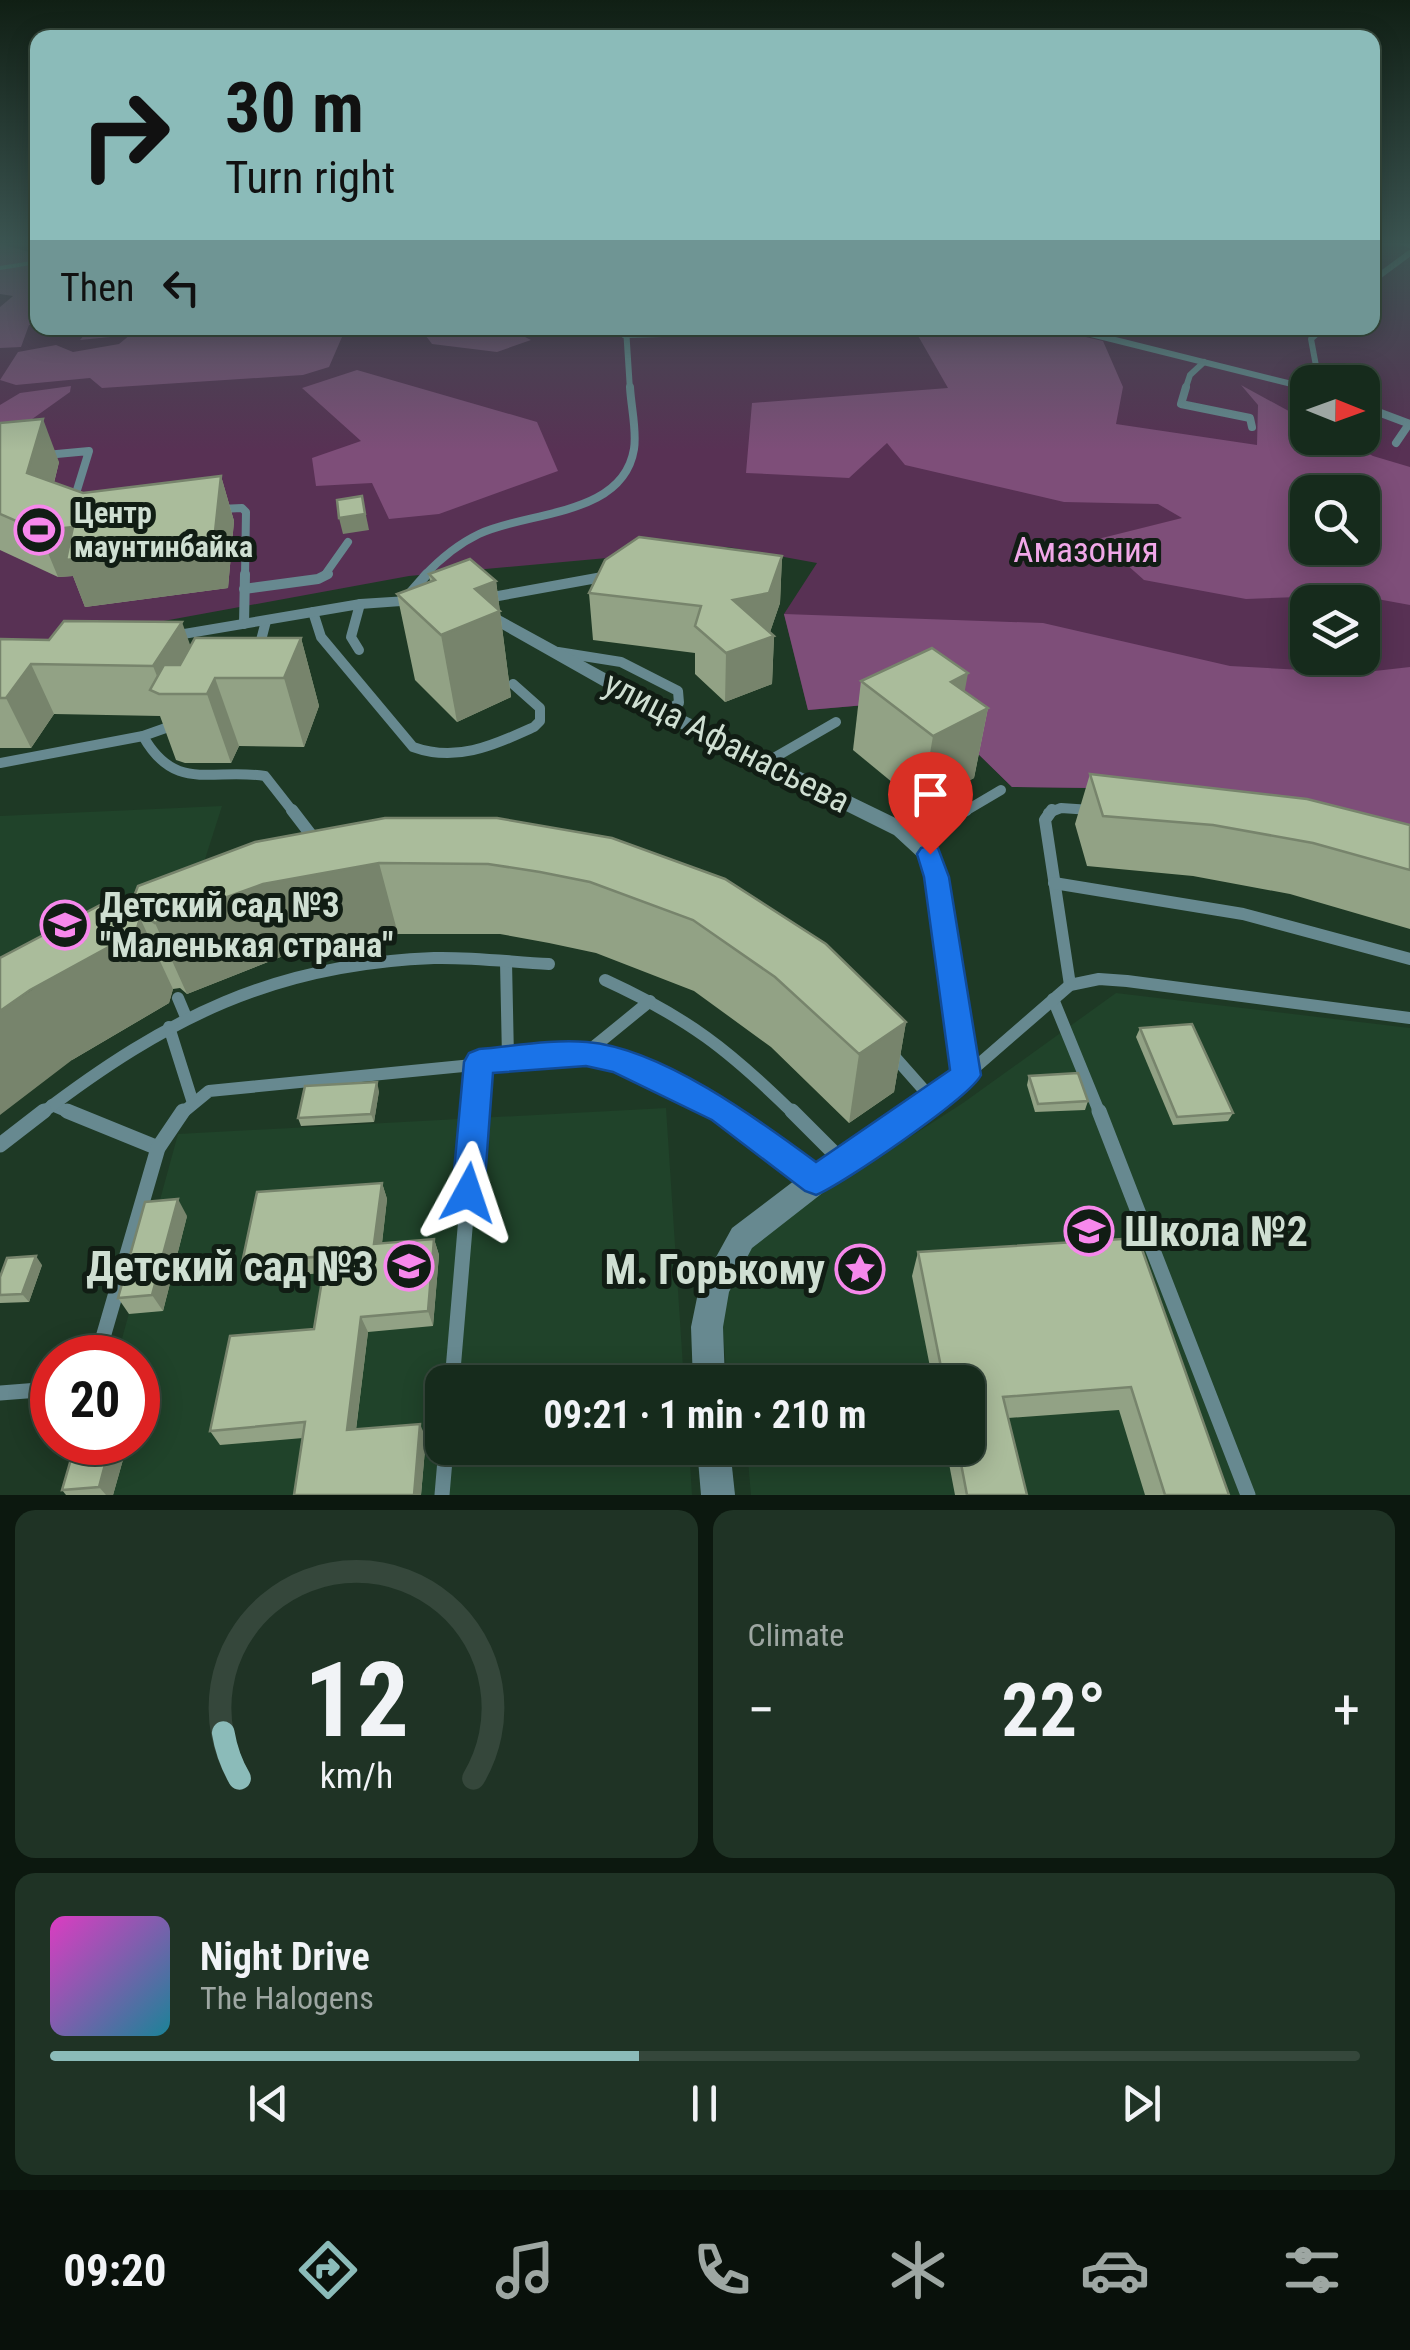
<!DOCTYPE html>
<html lang="en">
<head>
<meta charset="utf-8">
<style>
  body { margin:0; font-family:"Roboto Condensed",sans-serif; background:#1f3325; color:#f1f3f6; height:100vh; display:flex; flex-direction:column; font-size:38px; white-space:nowrap }
  * { box-sizing:border-box; margin:0 }
  p { font-size:32px; color:#9ea7a3 }
  .icon { flex:none; width:55px; height:55px; fill:none; stroke:currentColor; stroke-width:2; stroke-linecap:round; stroke-linejoin:round }
  .map { position:relative; height:1495px; overflow:hidden }
  .drawer { display:flex; flex-direction:column; gap:15px; padding:15px; background:#0c180f; flex:1 }
  .drawer>* { flex:none }
  .hud { position:absolute; left:30px; top:30px; width:1350px; height:305px; border-radius:20px; box-shadow:0 5px 25px #0003,0 0 0 2px #35473b; background:#8bbbb9; color:#111; overflow:hidden }
  .needle { width:65px; rotate:91deg }
  .fabs { position:absolute; left:1290px; top:365px; display:grid; gap:20px }
  .fabs a { display:grid; place-items:center; width:90px; height:90px; border-radius:20px; background:#162b1c; box-shadow:0 5px 25px #0003,0 0 0 2px #35473b; font-size:50px }
  .speed { position:absolute; left:30px; top:1335px; display:flex; gap:20px; font-size:50px; font-weight:700; text-align:center }
  .speed>* { display:grid; place-content:center; width:130px; height:130px; border-radius:50%; background:#162b1c; box-shadow:0 5px 25px #0003,0 0 0 2px #35473b; line-height:1 }
  .speed .limit { border:15px solid #d22; background:#fff; color:#111 }
  .pin { position:absolute; display:grid; place-items:center; width:85px; height:85px; color:#fff; margin:-102px -42px; border-radius:50% 50% 50% 0; rotate:-45deg; box-shadow:0 0 10px #0007 }
  .pin .icon { rotate:45deg }
  .me { position:absolute; width:110px; margin:-55px; rotate:5deg; stroke-linejoin:round; filter:drop-shadow(0 0 8px #0008) }
  .turn { display:flex; align-items:center; gap:35px; height:210px; padding:0 30px; font-size:45px }
  .turn .icon { width:130px; height:130px; stroke-width:2.5 }
  .turn b { display:block; font-size:70px; line-height:85px }
  .then { display:flex; align-items:center; height:95px; padding:0 30px; background:#0003; gap:20px; font-size:38px }
  .big { font-size:75px; font-weight:700; line-height:1.1 }
  .drawer .widget { flex:1; display:flex; flex-direction:column; justify-content:center; gap:15px; min-width:0; padding:0 35px; border-radius:20px; background:#1f3325 }
  .drawer .dial { align-items:center; gap:0 }
  .dial svg { height:260px; overflow:visible; fill:none; stroke:#35473b; stroke-width:7; stroke-linecap:round; text-anchor:middle }
  .dial text { fill:#f1f3f6; stroke:none }
  .song { display:flex; align-items:center; gap:30px }
  .cover { width:120px; height:120px; border-radius:15px; background:linear-gradient(135deg,hsl(310 70% 55%),hsl(190 70% 35%)) }
  .played { height:10px; border-radius:5px; background:linear-gradient(90deg,#8bbbb9 45%,#35473b 45%) }
  .keys { display:flex; justify-content:space-around; direction:ltr }
  .heat { display:flex; justify-content:space-between; align-items:center; font-size:55px; direction:ltr }
  .drawer .tiles { flex:1; display:grid; gap:15px; grid-template-columns:1fr 1fr }
  .widget:last-child { grid-column:span 2 }
  .trip { position:absolute; left:425px; top:1365px; width:560px; height:100px; border-radius:20px; background:#162b1c; box-shadow:0 5px 25px #0003,0 0 0 2px #35473b; font-weight:700; line-height:100px; text-align:center }
  .menu { display:flex; height:160px; justify-content:space-around; align-items:center; background:#09110b; color:#9ea7a3 }
  .menu .icon { width:70px; height:70px }
  .menu .on { color:#8bbbb9 }
  .menu b { font-size:45px; color:#f1f3f6 }
  .map>svg:first-child { display:block }
  .built { fill:#20432a }
  .green { fill:#583154; fill-rule:evenodd }
  .forest { fill:#7e4e79; fill-rule:evenodd }
  .lines { fill:none; stroke-linecap:round; stroke-linejoin:round }
  .service-far4 { stroke:#678990; stroke-width:6 }
  .service-far3 { stroke:#678990; stroke-width:8 }
  .service-far2 { stroke:#678990; stroke-width:10 }
  .service-far1 { stroke:#678990; stroke-width:12 }
  .service { stroke:#678990; stroke-width:15 }
  .pedestrian { fill:#678990; fill-rule:evenodd }
  .minor { fill:#678990; fill-rule:evenodd }
  .wall { fill:#92a285 }
  .shaded-wall { fill:#77846c }
  .building { fill:#aabc9b; stroke:#77846c; stroke-width:2.5 }
  .route { fill:#1a73e8; stroke:#114b97; stroke-width:2.5 }
  .labels { text-anchor:middle; stroke-width:10; stroke-linejoin:round; paint-order:stroke }
  .far-poi-label { font-size:30px; font-weight:bold; fill:#cfdfd2; stroke:#111d14; text-anchor:start }
  .park-label { font-size:35px; fill:#f1a8e8; stroke:#111d14 }
  .street-label { font-size:35px; fill:#cfdfd2; stroke:#111d14 }
  .poi-label { font-size:35px; font-weight:bold; fill:#cfdfd2; stroke:#111d14; text-anchor:start }
  .near-poi-label { font-size:42px; font-weight:bold; fill:#cfdfd2; stroke:#111d14; text-anchor:end }
</style>
</head>
<body>
<div class="map">
<svg width="1410" height="1495" viewBox="0 0 1410 1495">
  <rect width="100%" height="100%" fill="#1e3925"/>
  <g class="built">
    <polygon points="222,806 192,900 0,996 0,816"/>
    <polygon points="1116,993 1410,1028 1410,1495 751,1495 748,1461 733,1462 732,1448 968,1448 968,1382 727,1382 722,1315 728,1282 752,1245 785,1217 963,1103"/>
    <polygon points="666,1108 684,1382 442,1382 442,1448 689,1448 692,1495 78,1495 93,1443 138,1442 138,1358 117,1357 178,1134"/>
  </g>
  <path class="green" d="M0,242H37L38,328H1372L1373,242H1410V834L1163,789L1012,787L923,700L808,710L784,614L817,563L728,547L409,576L0,651ZM1308,382H1362V438H1308ZM1308,492H1362V548H1308ZM1308,602H1362V658H1308Z"/>
  <g class="forest">
    <polygon points="0,244 37,254 37,324 29,325 21,347 0,348 0,307 13,296 0,294"/>
    <polygon points="90,328 321,328 342,337 329,367 303,375 102,388 90,378 16,385 0,380 18,352 56,345 73,352 119,344 130,335 80,340"/>
    <path d="M420,328C456,327 499,321 531,340L497,352L432,344Z"/>
    <path d="M927,328H1047L1103,341L1123,387L1116,424L1257,445L1258,405L1241,385L1307,421L1308,438H1339L1373,456L1410,467V605L1355,595L1246,599L1144,580L1098,539L1182,518L1158,504L1064,502L905,465L887,443L849,478L746,473L752,403L948,388L917,334ZM1362,492V548H1308V492Z"/>
    <polygon points="357,370 537,422 558,471 439,514 389,519 372,483 316,486 312,458 361,441 302,388"/>
    <polygon points="71,386 70,392 0,442 0,405 20,393"/>
    <polygon points="784,614 1043,623 1230,666 1357,673 1410,667 1410,834 1163,789 1012,787 923,700 808,710"/>
  </g>
  <g class="lines">
    <g class="service-far4">
      <polyline points="1402,242 1410,245"/>
      <polyline points="1372,281 1410,253"/>
      <polyline points="626,328 630,390"/>
      <polyline points="1067,328 1308,388"/>
      <polyline points="624,335 737,332"/>
      <polyline points="1319,382 1311,339 1323,328"/>
      <polyline points="1185,390 1190,375 1204,362"/>
    </g>
    <g class="service-far3">
      <polyline points="1186,387 1181,404 1250,418 1252,427"/>
      <polyline points="1362,406 1410,424"/>
      <polyline points="1396,443 1409,424"/>
      <polyline points="46,455 89,451 73,503"/>
      <polyline points="220,509 242,508 246,512 245,576"/>
      <polyline points="324,576 348,542"/>
      <path d="M424,576C440,559 458,544 479,534C527,511 623,517 634,449C637,430 631,407 630,387"/>
    </g>
    <g class="service-far2">
      <polyline points="244,589 318,579 328,574"/>
      <polyline points="487,598 608,576"/>
      <polyline points="405,599 427,574"/>
      <path d="M313,612L321,637L413,747C457,763 494,745 534,727L540,721V708L513,684"/>
      <polyline points="244,624 245,574"/>
      <polyline points="259,648 266,621"/>
      <polyline points="359,650 351,637 360,604"/>
      <polyline points="558,652 621,662 678,691 679,703 664,713"/>
      <path d="M143,736C175,793 211,768 265,776L294,813"/>
      <polyline points="0,763 143,736 177,724"/>
      <polyline points="765,763 836,722"/>
      <polyline points="962,813 1001,790"/>
      <polyline points="1048,813 1061,808 1091,810"/>
    </g>
    <g class="service-far1">
      <polyline points="292,810 315,840"/>
      <polyline points="1052,810 1045,820 1070,985"/>
      <polyline points="917,839 966,810"/>
      <polyline points="1054,883 1243,914 1410,959"/>
      <polyline points="506,962 508,1058"/>
      <path d="M605,980C688,1018 729,1050 794,1114"/>
      <polyline points="178,998 186,1017"/>
      <polyline points="1053,999 1100,1114"/>
      <polyline points="169,1027 192,1100"/>
      <polyline points="585,1054 650,1001"/>
      <polyline points="893,1055 931,1098"/>
      <polyline points="971,1071 1070,985 1099,979 1127,981 1410,1018"/>
      <polyline points="52,1105 73,1114"/>
      <path d="M41,1114C167,1018 273,964 434,958C472,957 511,962 549,964"/>
      <polyline points="181,1114 209,1091 585,1054 648,1074 722,1114"/>
      <polyline points="475,1114 479,1062"/>
    </g>
    <g class="service">
      <polyline points="67,1111 158,1148"/>
      <polyline points="718,1111 814,1179"/>
      <polyline points="792,1111 841,1160"/>
      <polyline points="1099,1111 1248,1495"/>
      <polyline points="0,1145 44,1111"/>
      <polyline points="97,1358 158,1148 183,1111"/>
      <polyline points="452,1382 475,1111"/>
      <polyline points="0,1393 52,1389"/>
      <polyline points="442,1495 446,1448"/>
    </g>
    <polygon class="pedestrian" points="38,260 38,264 0,270 0,266"/>
    <g class="minor">
      <polygon points="423,595 429,596 432,600 429,604 360,609 160,643 151,638 160,633 360,599"/>
      <polygon points="481,605 671,709 910,825 937,848 947,877 979,1075 975,1083 852,1170 752,1248 729,1292 723,1327 725,1382 693,1382 691,1327 699,1288 732,1228 832,1152 952,1070 925,877 919,858 894,835 657,717 475,614 472,610 475,606"/>
      <polygon points="697,1448 730,1448 735,1495 701,1495"/>
    </g>
  </g>
  <g class="wall">
    <polygon points="0,423 59,462 54,483 83,493 221,476 234,521 228,588 85,607 73,576 58,577 0,550"/>
    <polygon points="782,556 780,603 770,632 774,636 772,684 725,702 695,674 695,653 593,640 589,593"/>
    <polygon points="429,574 496,581 511,697 457,722 415,680 397,594 430,582"/>
    <polygon points="301,638 319,706 304,747 239,746 231,763 185,763 176,760 160,716 54,714 31,748 0,748 0,639 191,646"/>
    <polygon points="861,681 988,708 974,778 921,806 853,750"/>
    <polygon points="1090,774 1410,825 1410,929 1290,894 1193,876 1087,866 1075,824"/>
    <polygon points="497,818 906,1022 894,1092 849,1123 771,1047 694,991 596,953 549,943 500,934 398,934 288,954 187,994 180,988 173,989 169,1003 72,1060 133,899"/>
    <polygon points="1140,1028 1233,1113 1228,1121 1173,1125 1136,1037"/>
    <polygon points="1029,1076 1088,1101 1085,1110 1035,1112 1027,1085"/>
    <polygon points="379,1091 374,1122 301,1126 298,1118"/>
    <polygon points="382,1183 387,1199 382,1243 434,1239 439,1255 433,1326 368,1332 356,1430 426,1438 421,1495 294,1495 303,1438 220,1445 210,1431 314,1329 323,1273 251,1279 242,1263"/>
    <polygon points="187,1216 163,1311 129,1314 118,1298"/>
    <polygon points="1138,1238 1229,1495 1145,1495 1119,1410 1008,1418 1027,1495 955,1495 946,1448 968,1448 968,1382 933,1382 912,1276 918,1252"/>
    <polygon points="42,1265 29,1302 0,1303 0,1277"/>
    <polygon points="128,1442 113,1495 66,1495 62,1490"/>
  </g>
  <g class="shaded-wall">
    <polygon points="43,419 59,462 45,518 27,473"/>
    <polygon points="221,476 234,521 228,588 85,607 73,576 58,577 39,531"/>
    <polygon points="362,496 369,530 343,534 339,518"/>
    <polygon points="782,556 780,603 768,638 774,636 772,684 725,702 726,653 733,600"/>
    <polygon points="496,581 511,697 457,722 441,635 475,589"/>
    <polygon points="182,622 199,670 164,694 153,666"/>
    <polygon points="301,638 319,706 304,747 284,678"/>
    <polygon points="31,664 54,714 31,748 6,698"/>
    <polygon points="968,673 959,723 988,708 974,778 921,806 933,736 951,682"/>
    <polygon points="215,678 239,746 231,763 207,694"/>
    <polygon points="379,863 398,934 288,954 187,994 155,923 263,884"/>
    <polygon points="140,918 173,989 169,1003 72,1060 0,1115 0,1011"/>
    <polygon points="906,1022 894,1092 849,1123 859,1054"/>
    <polygon points="377,1082 379,1091 374,1122 371,1114"/>
    <polygon points="382,1183 387,1199 380,1260 374,1244"/>
    <polygon points="178,1199 187,1216 163,1311 152,1295"/>
    <polygon points="434,1239 439,1255 433,1326 428,1311"/>
    <polygon points="36,1256 42,1265 29,1302 22,1294"/>
    <polygon points="361,1317 368,1332 354,1445 347,1430"/>
    <polygon points="138,1385 142,1391 138,1406"/>
    <polygon points="420,1424 426,1438 421,1495 414,1495"/>
    <polygon points="111,1442 128,1442 113,1495 106,1495 99,1487"/>
  </g>
  <g class="building">
    <polygon points="43,419 27,473 83,493 221,476 214,541 66,560 73,527 39,531 0,514 0,423"/>
    <polygon points="362,496 365,514 339,518 337,500"/>
    <polygon points="639,537 782,556 769,593 733,600 774,636 726,653 695,626 701,606 589,593 605,560"/>
    <polygon points="470,559 496,581 475,589 500,611 441,635 397,594 435,580 429,574"/>
    <polygon points="64,621 182,622 153,666 31,664 6,698 0,698 0,639 49,640"/>
    <polygon points="195,638 301,638 284,678 215,678 207,694 159,694 150,690 164,665 180,665"/>
    <polygon points="932,648 968,673 951,682 988,708 933,736 861,681"/>
    <polygon points="1090,774 1307,799 1410,825 1410,870 1313,843 1213,825 1103,816"/>
    <polygon points="385,818 497,818 612,838 725,879 826,944 906,1022 859,1054 775,977 693,920 590,882 540,872 488,864 379,863 263,884 155,923 148,918 140,918 136,932 30,990 0,1011 0,958 119,895 133,899 138,886 255,842"/>
    <polygon points="1192,1024 1233,1113 1177,1117 1140,1028"/>
    <polygon points="1078,1073 1088,1101 1038,1104 1029,1076"/>
    <polygon points="377,1082 371,1114 298,1118 305,1086"/>
    <polygon points="382,1183 374,1244 434,1239 428,1311 361,1317 347,1430 420,1424 414,1495 294,1495 305,1422 210,1431 230,1336 314,1329 326,1256 242,1263 257,1192"/>
    <polygon points="178,1199 152,1295 118,1298 145,1202"/>
    <polygon points="1138,1238 1229,1495 1165,1495 1131,1387 1003,1397 1027,1495 967,1495 958,1448 968,1448 968,1382 944,1382 918,1252"/>
    <polygon points="36,1256 22,1294 0,1295 0,1277 7,1258"/>
    <polygon points="76,1442 111,1442 99,1487 62,1490"/>
  </g>
  <linearGradient id="sky" x2="0" y2="1"><stop stop-color="#101f14"/><stop offset="0.54" stop-color="#3b5451"/><stop offset="1" stop-color="#3b5451" stop-opacity="0"/></linearGradient>
  <rect width="1410" height="451" fill="url(#sky)"/>
  <path class="route" d="M930,845L938,848L949,877L981,1075C970,1097 842,1185 816,1195L805,1191L712,1120L613,1072L586,1066L493,1073L484,1193L479,1204L468,1208L456,1204L452,1193L464,1062L469,1053L479,1049C514,1046 552,1039 587,1042C661,1048 758,1119 816,1162L950,1070L924,877L917,854L921,848Z"/>
  <defs>
    <g id="stadium-ring" transform="scale(2.5)"><circle r="9.5" fill="#111d14" stroke="#f788ec" stroke-width="1.5"/><path d="M0-5a6.5 5 0 1 0 0 10a6.5 5 0 1 0 0-10ZM-3.5-1.8h7v3.6h-7Z" fill="#f788ec"/></g>
    <g id="school-ring" transform="scale(2.5)"><circle r="9.5" fill="#111d14" stroke="#f788ec" stroke-width="1.5"/><path d="M0-5L7-2L0 1L-7-2ZM-4 1L0 2.5L4 1V4Q0 6-4 4Z" fill="#f788ec"/></g>
    <g id="sight-ring" transform="scale(2.5)"><circle r="9.5" fill="#111d14" stroke="#f788ec" stroke-width="1.5"/><path d="M0-6L1.8-2.2L6-1.7L2.9 1.2L3.7 5.4L0 3.3L-3.7 5.4L-2.9 1.2L-6-1.7L-1.8-2.2Z" fill="#f788ec"/></g>
  </defs>
  <g fill-rule="evenodd">
    <use href="#stadium-ring" x="39" y="530"/>
    <use href="#school-ring" x="65" y="925"/>
    <use href="#school-ring" x="1089" y="1231"/>
    <use href="#school-ring" x="409" y="1266"/>
    <use href="#sight-ring" x="860" y="1269"/>
  </g>
  <g class="labels">
    <g class="far-poi-label">
      <text x="74" y="523">Центр<tspan x="74" dy="34">маунтинбайка</tspan></text>
    </g>
    <g class="park-label">
      <text x="1086" y="562">Амазония</text>
    </g>
    <g class="street-label">
      <text transform="translate(727 742) rotate(27)" y="12">улица Афанасьева</text>
    </g>
    <g class="poi-label">
      <text x="100" y="917">Детский сад №3<tspan x="100" dy="40">"Маленькая страна"</tspan></text>
    </g>
    <g class="near-poi-label">
      <text x="1124" y="1246" text-anchor="start">Школа №2</text>
      <text x="374" y="1281">Детский сад №3</text>
      <text x="825" y="1284">М. Горькому</text>
    </g>
  </g>
</svg>
<div class="fabs">
<a><svg class="needle" viewBox="-14 -14 28 28"><path d="M0-13l5 13h-10z" fill="#e53935"/><path d="M0 13l5-13h-10z" fill="#9ea7a3"/></svg></a>
<a><svg class="icon" aria-label="search" viewBox="0 0 24 24"><circle cx="10" cy="10" r="6"/><path d="M15 15l6 6"/></svg></a>
<a><svg class="icon" aria-label="layers" viewBox="0 0 24 24"><path d="M12 4l9 5-9 5-9-5zM3 14l9 5 9-5"/></svg></a>
</div>
<div class="speed"><div class="limit">20</div></div>
<div class="pin" style="left:930px;top:854px;background:#d93025"><svg class="icon" aria-label="arrive" viewBox="0 0 24 24"><path d="M6 21V4h12l-3 4 3 4H6"/></svg></div>
<svg class="me" style="left:468px;top:1193px" viewBox="-20 -20 40 40"><path d="M0-17L14 15 0 8-14 15z" fill="#1a73e8" stroke="#fff" stroke-width="4"/></svg>
<div class="trip">09:21 · 1 min · 210 m</div>
<div class="hud">
<div class="turn"><svg class="icon" aria-label="right" viewBox="0 0 24 24"><path d="M7 20v-9h11M14 6l5 5-5 5"/></svg><div><b>30 m</b>Turn right</div></div>
<div class="then">Then<svg class="icon" aria-label="left" viewBox="0 0 24 24"><path d="M17 20v-9H6M10 6l-5 5 5 5"/></svg></div>
</div>
</div>
<section class="drawer">
<div class="tiles">
<div class="widget dial"><svg viewBox="0 0 100 80">
<path d="M14 69A42 42 0 1 1 86 69"/>
<path d="M14 69A42 42 0 0 1 9 55" stroke="#8bbbb9"/>
<text x="50" y="56" font-size="32" font-weight="700">12</text>
<text x="50" y="72" font-size="11">km/h</text>
</svg></div>
<div class="widget"><p>Climate</p>
<div class="heat"><a>−</a><b class="big">22°</b><a>+</a></div>
</div>
<div class="widget">
<div class="song"><i class="cover"></i><div><b>Night Drive</b><p>The Halogens</p></div></div>
<div class="played"></div>
<div class="keys"><svg class="icon" aria-label="previous" viewBox="0 0 24 24"><path d="M18 5L8 12l10 7zM5 5v14"/></svg><svg class="icon" aria-label="pause" viewBox="0 0 24 24"><path d="M8 5v14M16 5v14"/></svg><svg class="icon" aria-label="next" viewBox="0 0 24 24"><path d="M6 5l10 7-10 7zM19 5v14"/></svg></div>
</div>
</div>
</section>
<nav class="menu">
<b>09:20</b>
<svg class="icon on" aria-label="directions" viewBox="0 0 24 24"><path d="M12 3l9 9-9 9-9-9zM9 14v-3h6M13 9l2 2-2 2"/></svg>
<svg class="icon" aria-label="music" viewBox="0 0 24 24"><path d="M9 18V5l10-2v13"/><circle cx="6" cy="18" r="3"/><circle cx="16" cy="16" r="3"/></svg>
<svg class="icon" aria-label="phone" viewBox="0 0 24 24"><path d="M5 4h4l2 5-3 2q2 4 5 5l2-3 5 2v4C11 20 4 13 5 4z"/></svg>
<svg class="icon" aria-label="climate" viewBox="0 0 24 24"><path d="M12 3v18M4 7l16 10M4 17L20 7"/></svg>
<svg class="icon" aria-label="car" viewBox="0 0 24 24"><path d="M5 17H2v-5l4-1 3-4h7l3 4 3 1v5h-3M9 17h6M6 11h13"/><circle cx="7" cy="17" r="2"/><circle cx="17" cy="17" r="2"/></svg>
<svg class="icon" aria-label="filters" viewBox="0 0 24 24"><path d="M4 7h16M4 17h16"/><circle cx="9" cy="7" r="2"/><circle cx="15" cy="17" r="2"/></svg>
</nav>
</body>
</html>
